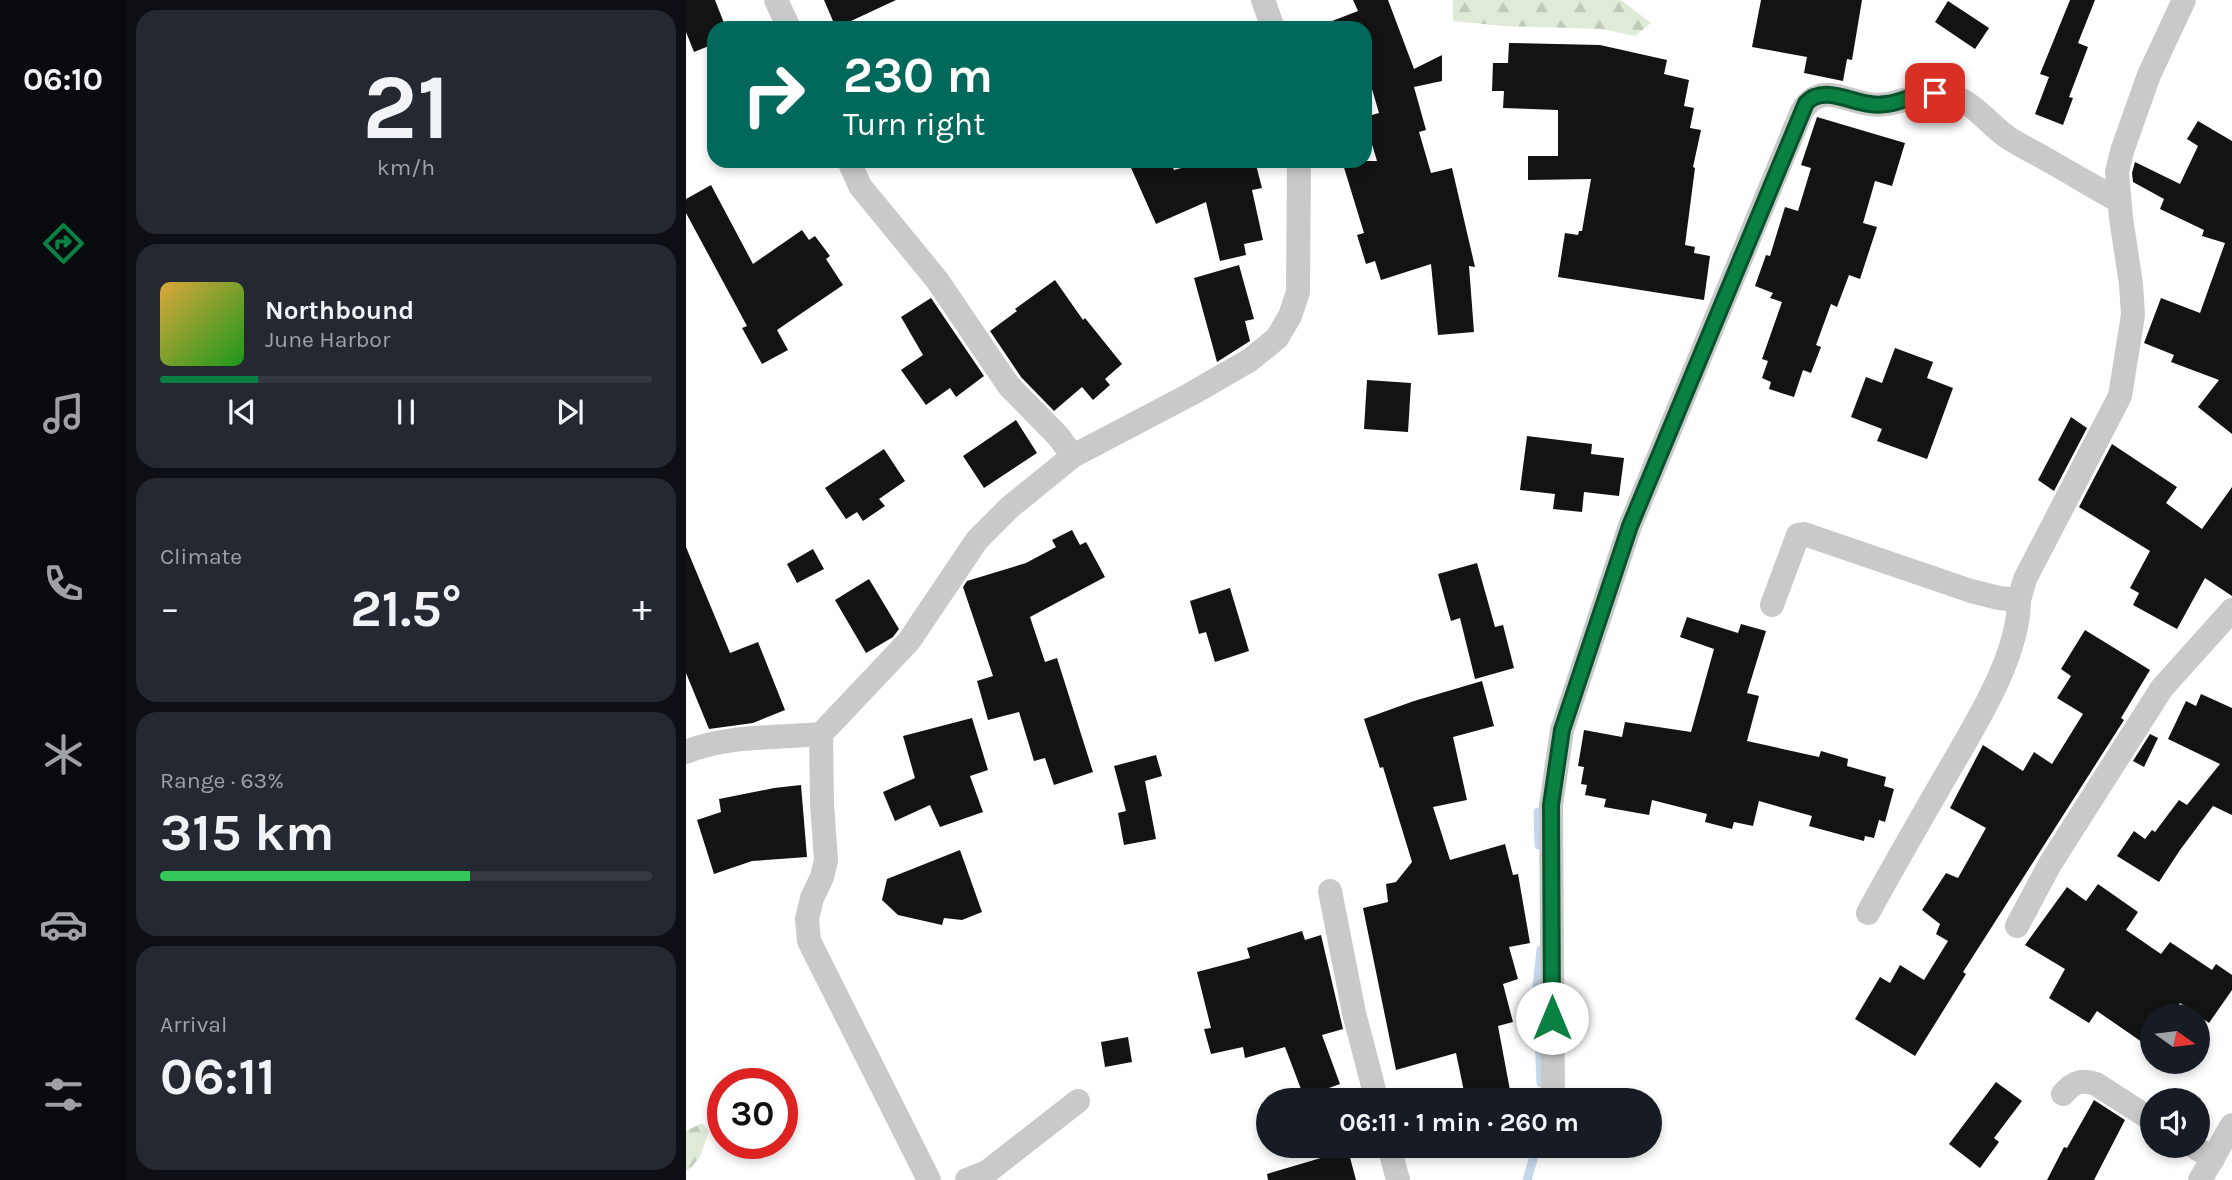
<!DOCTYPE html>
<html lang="en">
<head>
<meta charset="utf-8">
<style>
  body { margin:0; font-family:Karla,sans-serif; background:#242831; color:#f1f3f6; height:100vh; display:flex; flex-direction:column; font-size:26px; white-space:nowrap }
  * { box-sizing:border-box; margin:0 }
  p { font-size:23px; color:#9ea1a6 }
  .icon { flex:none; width:38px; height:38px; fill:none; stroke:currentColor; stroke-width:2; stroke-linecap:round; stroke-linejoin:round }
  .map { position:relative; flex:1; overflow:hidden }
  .sheet { display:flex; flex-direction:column; gap:10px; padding:10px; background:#0d0f14; width:560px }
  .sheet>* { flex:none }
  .top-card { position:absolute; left:21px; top:21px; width:665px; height:147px; border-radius:21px; box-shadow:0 4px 10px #0003; background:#00695c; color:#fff; overflow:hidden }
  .needle { width:46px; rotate:104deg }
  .fabs { position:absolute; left:1454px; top:1004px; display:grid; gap:14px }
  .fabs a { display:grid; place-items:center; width:70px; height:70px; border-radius:50%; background:#171b24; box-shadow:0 4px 10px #0003; font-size:35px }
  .speed { position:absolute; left:21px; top:1068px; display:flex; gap:14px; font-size:35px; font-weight:700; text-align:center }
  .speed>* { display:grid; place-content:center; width:91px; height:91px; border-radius:50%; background:#171b24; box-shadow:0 4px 10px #0003; line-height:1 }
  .speed .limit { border:10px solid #d22; background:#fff; color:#111 }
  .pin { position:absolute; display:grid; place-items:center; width:60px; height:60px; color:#fff; margin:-30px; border-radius:14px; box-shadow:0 4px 10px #0006 }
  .me { position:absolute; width:77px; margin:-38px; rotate:0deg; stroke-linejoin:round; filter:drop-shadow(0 0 5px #0008) }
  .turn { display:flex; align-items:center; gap:24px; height:147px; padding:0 21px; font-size:32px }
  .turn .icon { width:91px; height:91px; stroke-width:2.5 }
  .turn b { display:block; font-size:49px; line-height:60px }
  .big { font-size:52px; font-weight:700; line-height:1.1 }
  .sheet .tile { flex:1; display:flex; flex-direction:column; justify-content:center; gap:10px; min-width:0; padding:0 24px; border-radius:21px; background:#242831 }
  .sheet .dial { align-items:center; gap:0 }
  .dial b { font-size:91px; line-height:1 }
  .song { display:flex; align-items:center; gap:21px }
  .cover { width:84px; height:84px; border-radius:10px; background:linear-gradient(135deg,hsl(40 70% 55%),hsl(120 70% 35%)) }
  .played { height:7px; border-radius:4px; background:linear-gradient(90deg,#0b8043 20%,#363941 20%) }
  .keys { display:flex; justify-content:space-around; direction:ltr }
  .heat { display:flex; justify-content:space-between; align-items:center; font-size:38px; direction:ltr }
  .charge { height:10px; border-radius:5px; background:linear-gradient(90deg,#34c759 63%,#363941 0) }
  .trip { position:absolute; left:570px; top:1088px; width:406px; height:70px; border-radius:35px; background:#171b24; box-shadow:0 4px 10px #0003; font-weight:700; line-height:70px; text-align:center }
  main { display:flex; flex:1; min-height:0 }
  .dock { display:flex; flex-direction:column; width:126px; justify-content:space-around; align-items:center; background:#090b0e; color:#9ea1a6 }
  .dock .icon { width:49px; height:49px }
  .dock .selected { color:#0b8043 }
  .dock b { font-size:32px; color:#f1f3f6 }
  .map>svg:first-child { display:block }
  .forest { fill:url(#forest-firs) }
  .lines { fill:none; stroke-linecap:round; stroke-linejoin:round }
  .stream { stroke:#c5d7ea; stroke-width:9 }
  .building { fill:#131313 }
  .street { stroke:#c9c9c9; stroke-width:24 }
  .route-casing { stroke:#07532c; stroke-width:18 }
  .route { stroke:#0b8043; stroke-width:12 }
</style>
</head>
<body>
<main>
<nav class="dock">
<b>06:10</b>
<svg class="icon selected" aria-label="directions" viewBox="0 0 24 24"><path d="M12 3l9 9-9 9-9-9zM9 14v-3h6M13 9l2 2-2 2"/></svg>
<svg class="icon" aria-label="music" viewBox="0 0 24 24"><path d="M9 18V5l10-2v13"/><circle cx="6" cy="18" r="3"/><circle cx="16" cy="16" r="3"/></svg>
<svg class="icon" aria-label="phone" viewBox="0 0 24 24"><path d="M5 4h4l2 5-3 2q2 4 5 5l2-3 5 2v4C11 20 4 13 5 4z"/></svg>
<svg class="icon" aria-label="climate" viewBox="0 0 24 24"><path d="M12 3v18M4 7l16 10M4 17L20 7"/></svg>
<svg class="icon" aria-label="car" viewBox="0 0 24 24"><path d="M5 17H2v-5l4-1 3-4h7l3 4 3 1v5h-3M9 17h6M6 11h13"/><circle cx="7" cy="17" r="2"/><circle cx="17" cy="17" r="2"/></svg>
<svg class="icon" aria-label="filters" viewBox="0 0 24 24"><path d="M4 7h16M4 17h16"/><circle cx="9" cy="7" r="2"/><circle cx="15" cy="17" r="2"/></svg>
</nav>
<section class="sheet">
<div class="tile dial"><b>21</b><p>km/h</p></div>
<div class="tile">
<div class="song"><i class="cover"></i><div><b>Northbound</b><p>June Harbor</p></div></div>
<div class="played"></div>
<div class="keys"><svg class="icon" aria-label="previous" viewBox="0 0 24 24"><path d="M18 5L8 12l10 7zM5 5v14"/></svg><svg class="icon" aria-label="pause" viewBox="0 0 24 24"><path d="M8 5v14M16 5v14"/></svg><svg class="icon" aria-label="next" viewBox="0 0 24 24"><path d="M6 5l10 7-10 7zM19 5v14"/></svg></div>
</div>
<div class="tile"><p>Climate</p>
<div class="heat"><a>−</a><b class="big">21.5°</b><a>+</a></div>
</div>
<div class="tile"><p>Range · 63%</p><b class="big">315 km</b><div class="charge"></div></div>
<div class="tile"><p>Arrival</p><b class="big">06:11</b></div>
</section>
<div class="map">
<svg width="1546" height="1180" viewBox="0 0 1546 1180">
  <defs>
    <pattern id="forest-firs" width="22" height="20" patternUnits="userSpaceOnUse" patternTransform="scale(1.75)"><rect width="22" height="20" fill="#e0ead9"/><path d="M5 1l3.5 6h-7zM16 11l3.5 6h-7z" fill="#c0c9ba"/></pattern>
  </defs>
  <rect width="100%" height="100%" fill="#fff"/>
  <g class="forest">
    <polygon points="767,0 935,0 965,23 949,36 916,29 818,26 767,21"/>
    <polygon points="16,1123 23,1131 14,1157 2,1171 0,1169 0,1131"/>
  </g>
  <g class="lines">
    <g class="stream">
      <polyline points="852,812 853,845"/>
      <polyline points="855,1083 851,987 855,950"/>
      <polyline points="841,1180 851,1146"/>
    </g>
  </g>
  <g class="building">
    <polygon points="0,0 29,0 40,28 28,28 28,44 8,52 0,32"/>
    <polygon points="138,0 210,0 150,28"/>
    <polygon points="667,0 702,0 728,69 756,55 756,81 728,87 740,130 733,132 745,173 766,168 789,267 783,266 788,332 752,335 745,264 695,280 689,261 680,264 671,235 678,233 656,161 691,161 679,121 679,117 693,113 679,65 679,28 633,28 633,26 672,11"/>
    <polygon points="1075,0 1176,0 1166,60 1161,59 1157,81 1118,73 1121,57 1066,47"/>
    <polygon points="1384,0 1409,0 1392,43 1402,47 1383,97 1387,98 1377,125 1349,114 1363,77 1354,74"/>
    <polygon points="1262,1 1303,28 1289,49 1249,22"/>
    <polygon points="823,43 914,45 981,60 978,74 1003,80 998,106 1008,108 1004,128 1015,130 1007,167 1009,168 999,245 1009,247 1008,253 1024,256 1018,300 872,277 879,233 892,235 893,231 896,231 905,179 842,180 842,156 872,156 872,110 817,108 818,91 806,91 807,63 822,63"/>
    <polygon points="1131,117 1219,143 1206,186 1189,181 1177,223 1191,227 1174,279 1163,275 1151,307 1145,304 1130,345 1135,347 1125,373 1117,370 1108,397 1083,389 1085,382 1076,378 1082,361 1076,359 1096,302 1084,298 1087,293 1069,286 1080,255 1084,256 1099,207 1112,211 1125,168 1115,165"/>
    <polygon points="1512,121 1546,141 1546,434 1512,407 1533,380 1485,362 1488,355 1458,343 1475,298 1514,313 1539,243 1516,236 1518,230 1474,209 1478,199 1447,182 1446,173 1449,162 1494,184 1512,146 1501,139"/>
    <polygon points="442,161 484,161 488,170 521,161 569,161 576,188 566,190 577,240 558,244 560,255 534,261 520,202 470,224"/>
    <polygon points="25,185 67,264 116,230 123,240 129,236 144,256 140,259 157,285 91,330 102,350 76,364 56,328 61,326 0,213 0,199"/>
    <polygon points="553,265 568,319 559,321 564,341 531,362 508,278"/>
    <polygon points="369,280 397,320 399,318 436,364 419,379 424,385 407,400 396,387 368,411 335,377 304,331 331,311 329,309"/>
    <polygon points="245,298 298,376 270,397 264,388 240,405 215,370 237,355 215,317"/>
    <polygon points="1209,348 1247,362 1241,378 1267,388 1241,459 1191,441 1196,429 1165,417 1180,377 1196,383"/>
    <polygon points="681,380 725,383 722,432 678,429"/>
    <polygon points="1385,417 1401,428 1368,491 1352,480"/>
    <polygon points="330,420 351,453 298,488 277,456"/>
    <polygon points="841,436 906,444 905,454 938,458 933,496 898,492 896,512 867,509 869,494 834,490"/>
    <polygon points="1426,444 1491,487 1480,503 1516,529 1546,487 1546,596 1519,578 1491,629 1447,605 1453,593 1444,588 1464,551 1393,507"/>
    <polygon points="198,449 219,481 193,499 199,506 177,521 171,512 160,519 139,488"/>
    <polygon points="386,530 394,545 400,542 419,577 344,617 359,662 371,658 407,772 368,785 359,758 348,761 333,712 302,720 291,681 307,676 277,587 281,581 340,563 370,547 366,540"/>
    <polygon points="0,547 44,653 72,642 99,710 67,723 23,729 0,673"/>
    <polygon points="127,549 138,569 111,583 101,564"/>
    <polygon points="791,563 809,627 817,625 828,668 789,679 774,618 765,621 752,574"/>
    <polygon points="183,579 213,629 207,637 180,653 149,600"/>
    <polygon points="544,588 563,651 529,662 520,632 513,634 504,601"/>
    <polygon points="1001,617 1052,633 1055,624 1080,631 1061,693 1073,696 1061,741 1133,757 1135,751 1162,759 1161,766 1200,777 1198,786 1208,789 1199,822 1193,820 1188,838 1179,836 1178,841 1123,826 1126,816 1073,801 1067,826 1048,822 1046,829 1019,822 1021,814 966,800 963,815 918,807 920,799 899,795 901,785 895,784 898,767 892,766 898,730 936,737 939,722 1005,732 1028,649 994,637"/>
    <polygon points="1399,630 1464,670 1435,718 1438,720 1277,972 1280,974 1229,1056 1169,1019 1194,977 1204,983 1214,965 1238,980 1262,941 1250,934 1254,924 1236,910 1260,873 1272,878 1300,828 1264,808 1297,745 1337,771 1348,752 1366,764 1397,714 1371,698 1385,676 1375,669"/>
    <polygon points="796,681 808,726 767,737 781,800 747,807 764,860 819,844 827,875 832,874 844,943 823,947 832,979 817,984 827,1022 812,1026 826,1101 780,1101 770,1053 710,1070 677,908 702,902 700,884 710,882 726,862 697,767 694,768 678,719 728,701"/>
    <polygon points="1515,694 1546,708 1546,815 1527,806 1494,850 1473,882 1431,856 1448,831 1459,839 1466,830 1469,832 1493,800 1501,805 1534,764 1482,739 1500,701 1510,706"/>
    <polygon points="286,718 302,770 284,776 297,812 254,827 244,805 209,821 197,792 229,778 217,736"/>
    <polygon points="1464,734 1472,738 1458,767 1447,761"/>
    <polygon points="470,755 476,776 459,781 470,839 438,845 432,813 440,811 428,766"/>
    <polygon points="115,785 121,857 66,861 28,874 11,820 35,812 33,799 88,788"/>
    <polygon points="274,850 296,912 276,920 258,918 256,925 212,915 196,900 201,879"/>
    <polygon points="1412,884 1452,912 1440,930 1475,954 1484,942 1526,970 1530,964 1546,975 1546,990 1523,1023 1494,1003 1485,1017 1466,1017 1466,1049 1411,1011 1403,1023 1363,998 1379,969 1339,945 1381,887 1400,901"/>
    <polygon points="616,931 619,940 635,935 657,1029 636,1035 654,1084 618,1097 599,1047 559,1058 557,1047 525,1054 518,1029 525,1028 511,972 564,958 561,948"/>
    <polygon points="442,1037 446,1062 419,1067 415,1042"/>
    <polygon points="1310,1082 1336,1101 1308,1138 1313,1142 1294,1168 1263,1144"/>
    <polygon points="1408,1100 1439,1120 1408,1180 1361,1180 1378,1147 1381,1148"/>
    <polygon points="662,1150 670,1180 582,1180 581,1174"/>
  </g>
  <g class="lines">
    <g class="street">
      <polyline points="90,0 103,28"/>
      <polyline points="577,0 587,28"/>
      <polyline points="163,161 174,186 251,280 323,386 372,436 387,456"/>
      <polyline points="1086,605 1112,535 1118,534 1285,591 1313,598 1333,600 1339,579 1434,396 1447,315 1445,284 1435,218 1431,172 1436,151 1463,75 1498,0"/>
      <polyline points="135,734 136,804 140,860 136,877 126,898 121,919 123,941 243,1180"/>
      <path d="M0,752C39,735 93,738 135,734L223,641L291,540L324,507L387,456L505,394L564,360L591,338L604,316L612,292L613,161"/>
      <polyline points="644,891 668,1013 691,1101"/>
      <path d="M1182,913C1207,867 1233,822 1259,777C1287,728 1333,658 1333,600"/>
      <polyline points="1331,926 1364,864 1476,688 1546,610"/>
      <path d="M1377,1094C1387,1082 1396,1079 1410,1084L1466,1120"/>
      <path d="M867,1097L865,805L876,730L944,526L1116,111C1134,82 1156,100 1183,104C1214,109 1234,86 1266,96C1288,103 1303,124 1321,137C1333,145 1346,151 1358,158C1383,172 1408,187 1433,201"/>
      <polyline points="703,1146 712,1180"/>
      <polyline points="1507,1146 1527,1159"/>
      <polyline points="281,1180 301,1172 392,1101"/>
      <polyline points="1514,1180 1546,1125"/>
    </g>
  </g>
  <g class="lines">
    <g class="route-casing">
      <path id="route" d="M866,1018L865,805L876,730L944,526L1120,103C1137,85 1164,102 1184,104C1210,108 1224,93 1249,93"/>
    </g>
    <use href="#route" class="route"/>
  </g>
</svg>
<div class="fabs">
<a><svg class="needle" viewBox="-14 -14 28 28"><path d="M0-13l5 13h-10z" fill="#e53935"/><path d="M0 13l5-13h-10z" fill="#9ea1a6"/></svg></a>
<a><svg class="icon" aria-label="sound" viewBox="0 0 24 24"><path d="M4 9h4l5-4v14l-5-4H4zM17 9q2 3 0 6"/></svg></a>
</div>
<div class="speed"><div class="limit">30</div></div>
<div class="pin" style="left:1249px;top:93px;background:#d93025"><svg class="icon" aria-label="arrive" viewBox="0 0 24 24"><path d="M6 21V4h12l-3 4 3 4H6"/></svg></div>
<svg class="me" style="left:866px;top:1018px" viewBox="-20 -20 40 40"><circle r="19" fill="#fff"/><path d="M0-13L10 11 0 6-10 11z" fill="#0b8043"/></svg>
<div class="trip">06:11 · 1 min · 260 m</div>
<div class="top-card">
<div class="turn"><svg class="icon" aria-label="right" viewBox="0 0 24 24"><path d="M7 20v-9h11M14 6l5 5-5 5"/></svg><div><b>230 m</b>Turn right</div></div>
</div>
</div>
</main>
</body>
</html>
